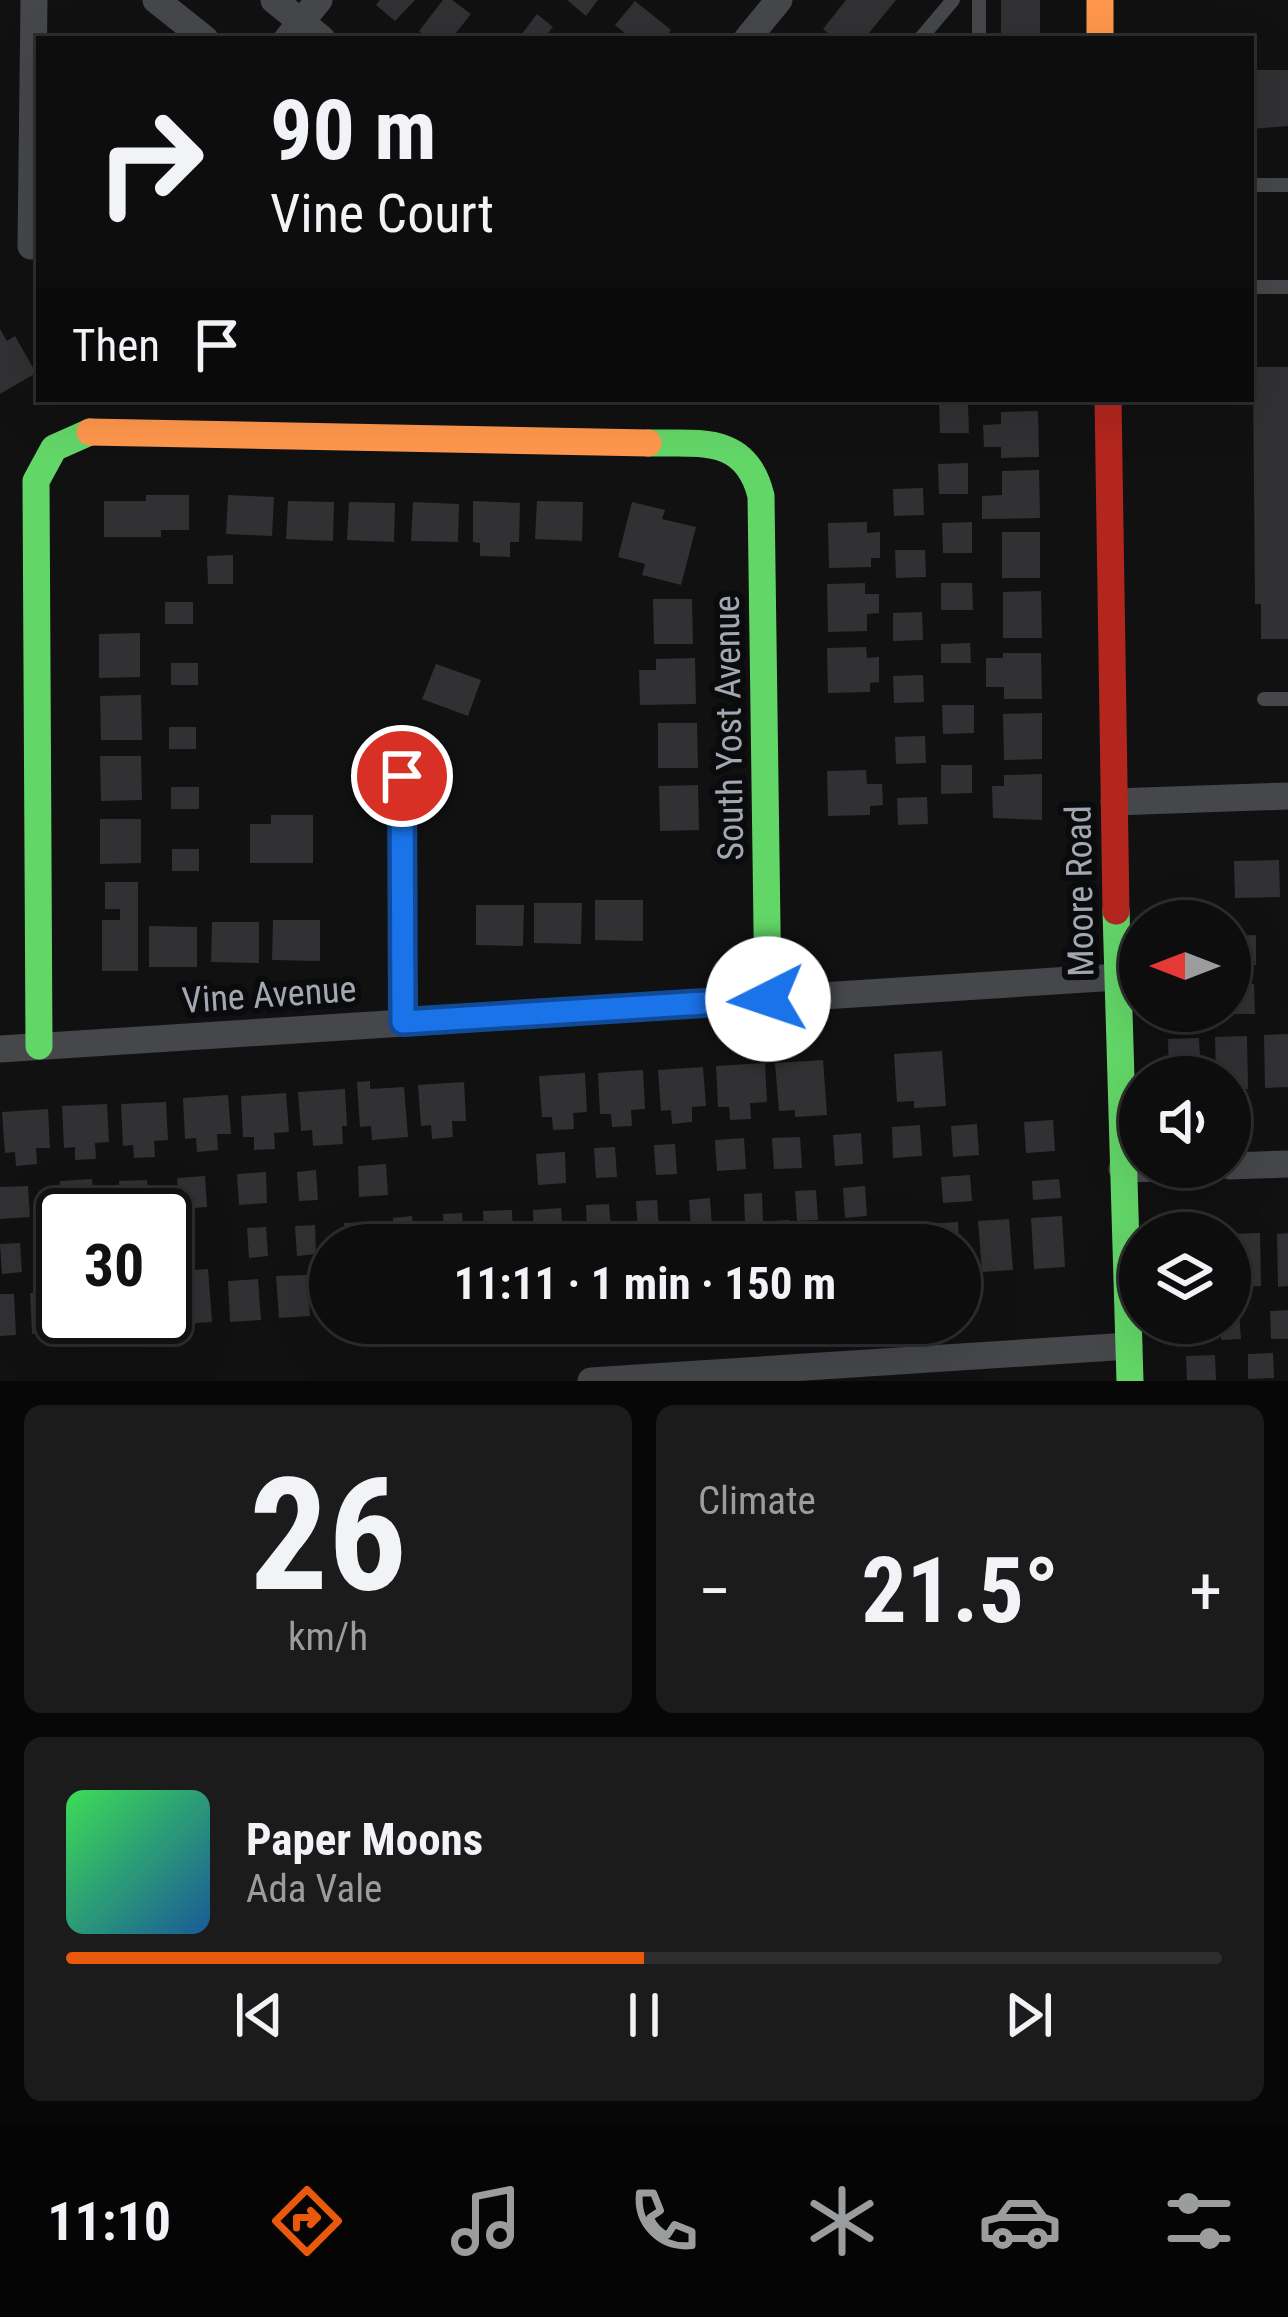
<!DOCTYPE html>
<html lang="en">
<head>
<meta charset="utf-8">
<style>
  body { margin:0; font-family:"Roboto Condensed",sans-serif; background:#1b1b1b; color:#f1f3f6; height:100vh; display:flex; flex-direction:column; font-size:45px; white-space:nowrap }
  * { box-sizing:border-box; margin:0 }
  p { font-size:39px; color:#9a9c9d }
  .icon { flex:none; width:66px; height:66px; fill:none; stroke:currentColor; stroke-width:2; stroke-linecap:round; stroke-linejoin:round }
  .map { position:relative; height:1381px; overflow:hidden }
  .panel { display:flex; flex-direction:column; gap:24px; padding:24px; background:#070707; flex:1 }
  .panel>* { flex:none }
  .banner { position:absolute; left:36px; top:36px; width:1218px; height:366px; border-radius:0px; box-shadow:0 12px 48px #0002,0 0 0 3px #2d2d2e; background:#0d0d0d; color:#f1f3f6; overflow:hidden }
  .needle { width:78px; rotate:270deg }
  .fabs { position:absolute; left:1119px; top:900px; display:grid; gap:24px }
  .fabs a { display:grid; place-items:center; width:132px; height:132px; border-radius:50%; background:#0d0d0d; box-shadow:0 12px 48px #0002,0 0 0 3px #2d2d2e; font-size:60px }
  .speed { position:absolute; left:36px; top:1188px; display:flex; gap:24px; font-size:60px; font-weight:700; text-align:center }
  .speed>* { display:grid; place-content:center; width:156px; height:156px; border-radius:50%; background:#0d0d0d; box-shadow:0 12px 48px #0002,0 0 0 3px #2d2d2e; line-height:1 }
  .speed .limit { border:6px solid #111; border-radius:18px; background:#fff; color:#111 }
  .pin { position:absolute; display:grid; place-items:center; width:102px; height:102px; color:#fff; margin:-51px; border:6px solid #fff; border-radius:50%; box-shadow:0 3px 12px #0007 }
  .me { position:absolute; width:132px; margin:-66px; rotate:266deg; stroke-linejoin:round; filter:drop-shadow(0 0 9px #0008) }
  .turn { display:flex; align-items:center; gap:42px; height:252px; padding:0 36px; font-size:54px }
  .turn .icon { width:156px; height:156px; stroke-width:2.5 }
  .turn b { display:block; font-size:84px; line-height:102px }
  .then { display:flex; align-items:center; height:114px; padding:0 36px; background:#0003; gap:24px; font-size:45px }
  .big { font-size:90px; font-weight:700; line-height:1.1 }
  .panel .tile { flex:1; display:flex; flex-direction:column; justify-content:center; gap:18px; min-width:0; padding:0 42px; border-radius:18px; background:#1b1b1b }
  .panel .dial { align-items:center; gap:0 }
  .dial b { font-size:156px; line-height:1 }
  .song { display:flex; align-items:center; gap:36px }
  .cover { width:144px; height:144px; border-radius:18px; background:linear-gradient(135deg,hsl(130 70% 55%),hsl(210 70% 35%)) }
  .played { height:12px; border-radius:6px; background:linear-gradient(90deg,#ea580c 50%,#2d2d2e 50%) }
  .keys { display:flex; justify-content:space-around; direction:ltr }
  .heat { display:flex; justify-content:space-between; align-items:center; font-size:66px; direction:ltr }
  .panel .tiles { flex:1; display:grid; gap:24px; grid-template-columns:1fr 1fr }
  .tile:last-child { grid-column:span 2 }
  .trip { position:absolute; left:309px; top:1224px; width:672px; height:120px; border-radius:60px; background:#0d0d0d; box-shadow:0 12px 48px #0002,0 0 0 3px #2d2d2e; font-weight:700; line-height:120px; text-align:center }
  .tab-bar { display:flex; height:192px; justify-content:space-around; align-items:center; background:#050505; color:#9a9c9d }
  .tab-bar .icon { width:84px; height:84px }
  .tab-bar .active { color:#ea580c }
  .tab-bar b { font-size:54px; color:#f1f3f6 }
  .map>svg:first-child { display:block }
  .building { fill:#313133 }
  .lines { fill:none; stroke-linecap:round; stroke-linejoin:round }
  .lane { stroke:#45474a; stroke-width:14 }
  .street { stroke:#45474a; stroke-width:27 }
  .fast { stroke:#63d668; stroke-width:27 }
  .slow { stroke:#ff974d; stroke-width:27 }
  .jam { stroke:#b3261e; stroke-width:27 }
  .route-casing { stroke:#114b97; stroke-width:30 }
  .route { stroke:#1a73e8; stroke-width:21 }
  .labels { text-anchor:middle; stroke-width:12; stroke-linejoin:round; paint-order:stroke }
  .street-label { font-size:36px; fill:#a2a8b2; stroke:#0b0b0d }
</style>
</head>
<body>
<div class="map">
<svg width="1288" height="1381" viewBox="0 0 1288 1381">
  <rect width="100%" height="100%" fill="#111"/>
  <g class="building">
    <polygon points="380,0 415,0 395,21 376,5"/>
    <polygon points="443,0 452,0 471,14 451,39 429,39 419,31"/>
    <polygon points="567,0 598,0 586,16"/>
    <polygon points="846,0 896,0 864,39 835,39 823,29"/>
    <rect x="1001" y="0" width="39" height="39"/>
    <polygon points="635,1 671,30 664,39 632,39 615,25"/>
    <polygon points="537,14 553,27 543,39 525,39 521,35"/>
    <polygon points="1251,70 1288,70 1288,126 1251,129"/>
    <polygon points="0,329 7,341 15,336 36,373 0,394"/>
    <polygon points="1253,367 1288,367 1288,639 1261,639 1261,604 1255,604"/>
    <polygon points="939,403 968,403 969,433 940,433"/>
    <polygon points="1038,411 1039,457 1001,458 1001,447 984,447 983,425 1001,424 1001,412"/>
    <polygon points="968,463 968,494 939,494 938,464"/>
    <polygon points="1039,470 1040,518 982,519 982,496 1002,495 1002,471"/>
    <polygon points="923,488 924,515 894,516 893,489"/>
    <polygon points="146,495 189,495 189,530 161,530 161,537 104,537 104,501 146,501"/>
    <polygon points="228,495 274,497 272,536 226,534"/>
    <polygon points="288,501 334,502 333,541 286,539"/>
    <polygon points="473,501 520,503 519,542 510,542 510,557 480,556 480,543 473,542"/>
    <polygon points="537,501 583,502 582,541 535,539"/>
    <polygon points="349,502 395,503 394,542 347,540"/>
    <polygon points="413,502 459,504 458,542 411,541"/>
    <polygon points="632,502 665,510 662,519 696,527 681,585 642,575 645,564 618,557"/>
    <polygon points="867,522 867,533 880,532 880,558 871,558 871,567 829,568 828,523"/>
    <polygon points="972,522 972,553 943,553 942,523"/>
    <rect x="1002" y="532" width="38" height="46"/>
    <polygon points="895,550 925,550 926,577 896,578"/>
    <polygon points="233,555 233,584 208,584 207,556"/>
    <polygon points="865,583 865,594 879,594 879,613 867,614 867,631 828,632 827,584"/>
    <polygon points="941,583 972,583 973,610 941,610"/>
    <polygon points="1041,591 1042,638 1003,638 1003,592"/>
    <polygon points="653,599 692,599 693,644 654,644"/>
    <rect x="165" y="602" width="28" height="22"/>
    <polygon points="922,612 923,640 893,641 893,613"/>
    <polygon points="140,633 140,677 99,678 99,634"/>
    <polygon points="970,643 971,663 941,663 941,644"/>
    <polygon points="866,647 867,658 879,657 879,682 870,683 870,692 828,693 827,648"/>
    <polygon points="1003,653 1041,653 1042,699 1004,699 1004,687 986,687 986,658 1003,658"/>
    <polygon points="695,658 696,704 640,705 639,670 656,670 656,659"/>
    <rect x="171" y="663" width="27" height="22"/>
    <polygon points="436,664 481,680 468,716 422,699"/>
    <polygon points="923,675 924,702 894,703 893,676"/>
    <polygon points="141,695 142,740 101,740 100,696"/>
    <polygon points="942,705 974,705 974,733 943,734"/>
    <polygon points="1042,713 1042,759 1004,760 1003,714"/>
    <polygon points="658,723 697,723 698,768 658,768"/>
    <rect x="169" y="727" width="27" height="22"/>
    <polygon points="925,736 926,763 896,764 895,737"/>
    <polygon points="100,756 141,756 142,800 101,801"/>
    <polygon points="941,765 972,765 972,793 941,794"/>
    <polygon points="866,770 867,784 882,784 883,805 870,806 870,815 828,816 827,771"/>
    <polygon points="1042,774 1042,820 993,818 992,786 1004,786 1004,775"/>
    <polygon points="698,785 699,830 660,831 659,786"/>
    <rect x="171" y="787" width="28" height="22"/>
    <polygon points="927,797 928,824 898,825 897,798"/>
    <polygon points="271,815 313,815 313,863 250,863 250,824 271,824"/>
    <polygon points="100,819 141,819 141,863 100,864"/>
    <rect x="172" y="849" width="27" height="22"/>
    <polygon points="1279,860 1280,897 1235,898 1234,861"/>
    <polygon points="105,882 138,882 138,971 102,971 102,920 120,920 120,909 105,909"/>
    <polygon points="595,900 643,900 643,941 595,940"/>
    <polygon points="534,903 582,903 581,944 534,943"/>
    <polygon points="476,905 524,905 523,946 476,945"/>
    <polygon points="273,920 320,920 320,961 272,960"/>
    <polygon points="212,922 259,922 259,963 211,962"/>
    <polygon points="149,926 197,927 197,967 149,967"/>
    <polygon points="1256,935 1256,965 1230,966 1230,936"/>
    <polygon points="1235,984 1254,984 1255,1014 1235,1014"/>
    <polygon points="1288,1034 1288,1087 1265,1088 1264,1035"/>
    <polygon points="1247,1036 1248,1089 1230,1089 1230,1077 1216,1077 1215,1037"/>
    <polygon points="1199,1038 1201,1077 1169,1077 1168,1039"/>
    <polygon points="942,1051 946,1106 914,1108 914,1101 897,1102 894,1054"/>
    <polygon points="823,1060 827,1115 795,1117 795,1110 779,1111 775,1063"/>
    <polygon points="765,1063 767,1102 750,1103 751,1119 730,1120 729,1107 718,1107 716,1066"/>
    <polygon points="703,1067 706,1106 692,1107 692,1122 672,1124 671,1110 661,1111 658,1070"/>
    <polygon points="643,1070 645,1109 631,1110 632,1126 612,1127 611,1114 600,1114 598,1073"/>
    <polygon points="585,1073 587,1112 573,1113 574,1129 553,1130 552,1117 542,1117 539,1076"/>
    <polygon points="370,1081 370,1089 404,1087 408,1137 372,1140 371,1126 360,1127 357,1082"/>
    <polygon points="464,1082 466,1121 452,1121 453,1137 432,1139 431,1125 421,1126 418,1085"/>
    <polygon points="345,1089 347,1126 342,1126 343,1144 313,1146 312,1130 301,1131 298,1092"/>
    <polygon points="286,1093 289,1132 274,1133 275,1149 254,1150 254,1137 243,1137 241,1096"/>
    <polygon points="228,1095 231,1134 217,1134 218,1150 197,1152 196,1138 185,1139 183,1098"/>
    <polygon points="166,1102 168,1140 154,1141 155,1157 134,1158 133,1145 123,1146 121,1104"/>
    <polygon points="107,1104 109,1142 95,1143 96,1159 75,1160 75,1147 64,1148 62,1106"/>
    <polygon points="48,1109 50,1148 36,1148 37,1164 16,1166 15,1152 5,1153 2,1112"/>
    <polygon points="1053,1120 1055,1151 1026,1153 1024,1122"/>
    <polygon points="977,1124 979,1155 953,1157 951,1126"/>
    <polygon points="920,1125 922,1156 893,1158 892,1127"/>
    <polygon points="861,1133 863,1164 835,1166 833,1135"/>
    <polygon points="800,1137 802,1168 774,1169 772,1138"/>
    <polygon points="744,1138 746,1169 717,1171 715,1140"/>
    <polygon points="675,1144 677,1174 656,1175 654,1145"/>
    <polygon points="615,1147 617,1177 596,1178 594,1148"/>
    <polygon points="565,1152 566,1183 538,1185 536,1154"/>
    <polygon points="386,1164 388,1195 359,1197 358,1166"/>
    <polygon points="316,1170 318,1200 299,1201 297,1172"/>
    <polygon points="266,1172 267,1203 239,1205 237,1174"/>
    <polygon points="970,1175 972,1201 943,1203 941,1177"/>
    <polygon points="205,1176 207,1207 179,1209 177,1178"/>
    <polygon points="92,1179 94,1210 61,1212 60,1181"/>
    <polygon points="1059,1179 1061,1198 1033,1200 1032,1181"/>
    <polygon points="147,1180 149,1211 121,1212 119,1181"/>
    <polygon points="28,1186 30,1217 0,1219 0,1187"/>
    <polygon points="865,1186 867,1216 845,1218 843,1188"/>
    <polygon points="816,1190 818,1220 797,1221 795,1191"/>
    <polygon points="762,1193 763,1223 745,1224 744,1194"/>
    <polygon points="710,1198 712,1228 691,1230 689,1200"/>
    <polygon points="657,1200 659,1230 638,1232 636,1201"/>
    <polygon points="609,1204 611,1229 587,1231 586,1205"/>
    <polygon points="561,1208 563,1239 534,1240 533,1210"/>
    <polygon points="512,1210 513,1241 485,1242 483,1211"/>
    <polygon points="462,1213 464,1242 445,1243 443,1214"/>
    <polygon points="412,1216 414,1245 395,1245 393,1218"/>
    <polygon points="1062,1216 1065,1267 1034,1269 1031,1218"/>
    <polygon points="1009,1219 1013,1270 982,1272 978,1221"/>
    <polygon points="789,1220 790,1232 803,1231 804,1245 773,1245 771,1221"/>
    <polygon points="363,1222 364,1245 345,1245 344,1223"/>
    <polygon points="958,1222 959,1245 928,1245 927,1224"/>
    <polygon points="315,1225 316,1254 297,1256 295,1226"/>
    <polygon points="906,1226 908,1245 877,1245 876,1228"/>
    <polygon points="266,1227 268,1256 249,1258 247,1228"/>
    <polygon points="855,1229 856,1245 825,1245 824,1231"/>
    <polygon points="1260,1233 1261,1286 1230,1287 1230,1234"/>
    <polygon points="1288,1233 1288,1286 1278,1287 1277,1234"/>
    <polygon points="63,1234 63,1266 38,1267 36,1236"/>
    <polygon points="752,1236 752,1245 721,1245 721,1238"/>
    <polygon points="20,1243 22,1272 2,1274 0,1244"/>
    <polygon points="208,1269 212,1322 181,1324 177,1271"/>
    <polygon points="307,1275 310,1316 279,1318 276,1276"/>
    <polygon points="258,1279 261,1320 230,1322 228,1281"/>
    <polygon points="61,1291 64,1332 32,1334 30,1293"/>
    <polygon points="0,1294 14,1294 16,1335 0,1336"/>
    <polygon points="1288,1310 1288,1339 1271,1339 1270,1311"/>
    <polygon points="1230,1311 1239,1311 1241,1339 1221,1340 1221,1323 1230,1323"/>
    <polygon points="80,1317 111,1317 112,1330 81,1332"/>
    <polygon points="130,1317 161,1317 162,1326 130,1328"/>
    <polygon points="1185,1323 1214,1323 1214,1339 1186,1340"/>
    <polygon points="1273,1353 1274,1378 1248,1379 1248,1354"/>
    <polygon points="1215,1355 1216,1380 1187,1380 1186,1356"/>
  </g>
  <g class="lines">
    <g class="lane">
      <polyline points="979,0 979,39"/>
      <polyline points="920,39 953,0"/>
      <polyline points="1251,185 1288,185"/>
      <polyline points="1251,287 1288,287"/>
      <polyline points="1264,699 1288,699"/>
    </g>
    <g class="street">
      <polyline points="156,0 205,39"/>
      <polyline points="274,0 322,39"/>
      <polyline points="287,39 319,0"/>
      <polyline points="747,39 779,0"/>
      <polyline points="31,246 34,0"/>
      <polyline points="402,776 403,1022"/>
      <polyline points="1114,802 1288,796"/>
      <polyline points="0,1049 1117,977"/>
      <polyline points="1230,1166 1288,1164"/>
      <polyline points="1122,1169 1196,1167"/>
      <polyline points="591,1381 1129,1346"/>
    </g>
    <g class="fast">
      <path d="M648,443C699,444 746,434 761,496L768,999"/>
      <polyline points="1116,911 1130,1381"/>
      <polyline points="39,1046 36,481 54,448 90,432"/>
    </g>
    <g class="slow">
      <polyline points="1100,0 1100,39"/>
      <polyline points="90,432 648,443"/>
    </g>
    <polyline class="jam" points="1108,399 1116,911"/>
  </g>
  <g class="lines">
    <g class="route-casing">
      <polyline id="route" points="402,776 403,1022 768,999"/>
    </g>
    <use href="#route" class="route"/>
  </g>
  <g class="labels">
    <g class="street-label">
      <text transform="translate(728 728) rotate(-91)" y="13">South Yost Avenue</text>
      <text transform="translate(1079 891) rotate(-91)" y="13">Moore Road</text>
      <text transform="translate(269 994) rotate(-4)" y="13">Vine Avenue</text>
    </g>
  </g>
</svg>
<div class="fabs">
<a><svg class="needle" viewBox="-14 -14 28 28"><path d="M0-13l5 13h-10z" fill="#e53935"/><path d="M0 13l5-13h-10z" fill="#9a9c9d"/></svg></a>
<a><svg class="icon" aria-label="sound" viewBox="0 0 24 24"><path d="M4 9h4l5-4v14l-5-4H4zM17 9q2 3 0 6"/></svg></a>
<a><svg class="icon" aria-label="layers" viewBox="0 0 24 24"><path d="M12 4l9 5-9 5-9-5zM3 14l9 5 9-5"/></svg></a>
</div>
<div class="speed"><div class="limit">30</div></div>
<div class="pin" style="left:402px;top:776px;background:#d93025"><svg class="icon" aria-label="arrive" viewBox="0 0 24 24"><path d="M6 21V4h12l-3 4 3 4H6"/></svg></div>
<svg class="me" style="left:768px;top:999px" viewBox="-20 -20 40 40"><circle r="19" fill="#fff"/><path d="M0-13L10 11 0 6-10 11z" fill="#1a73e8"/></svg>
<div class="trip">11:11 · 1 min · 150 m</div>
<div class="banner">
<div class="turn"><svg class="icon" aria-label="right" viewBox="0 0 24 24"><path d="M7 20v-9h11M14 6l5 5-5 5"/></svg><div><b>90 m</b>Vine Court</div></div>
<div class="then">Then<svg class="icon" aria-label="arrive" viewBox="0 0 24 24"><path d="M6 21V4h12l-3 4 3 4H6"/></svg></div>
</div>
</div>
<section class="panel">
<div class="tiles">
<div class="tile dial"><b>26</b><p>km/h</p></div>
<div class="tile"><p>Climate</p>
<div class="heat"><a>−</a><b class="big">21.5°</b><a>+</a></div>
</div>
<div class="tile">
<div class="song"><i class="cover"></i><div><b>Paper Moons</b><p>Ada Vale</p></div></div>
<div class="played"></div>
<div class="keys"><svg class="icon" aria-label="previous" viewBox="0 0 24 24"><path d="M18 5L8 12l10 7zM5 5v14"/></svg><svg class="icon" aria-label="pause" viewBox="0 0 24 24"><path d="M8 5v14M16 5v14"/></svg><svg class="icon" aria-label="next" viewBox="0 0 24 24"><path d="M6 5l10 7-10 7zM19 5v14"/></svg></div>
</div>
</div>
</section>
<nav class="tab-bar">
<b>11:10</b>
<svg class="icon active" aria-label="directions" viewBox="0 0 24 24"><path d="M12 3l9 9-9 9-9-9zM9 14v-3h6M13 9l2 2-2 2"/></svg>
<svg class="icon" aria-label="music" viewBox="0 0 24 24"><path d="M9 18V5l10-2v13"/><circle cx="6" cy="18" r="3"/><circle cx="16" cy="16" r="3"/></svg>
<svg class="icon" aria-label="phone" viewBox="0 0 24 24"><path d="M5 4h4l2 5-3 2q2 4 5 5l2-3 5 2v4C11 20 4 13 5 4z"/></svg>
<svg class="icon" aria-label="climate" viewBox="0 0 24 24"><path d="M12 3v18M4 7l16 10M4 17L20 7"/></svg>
<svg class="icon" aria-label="car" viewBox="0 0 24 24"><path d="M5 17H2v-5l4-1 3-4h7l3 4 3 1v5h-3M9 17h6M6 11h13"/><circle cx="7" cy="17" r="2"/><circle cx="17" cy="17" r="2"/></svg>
<svg class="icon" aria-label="filters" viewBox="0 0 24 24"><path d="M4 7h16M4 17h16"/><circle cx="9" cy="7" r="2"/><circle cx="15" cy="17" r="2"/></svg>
</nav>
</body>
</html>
